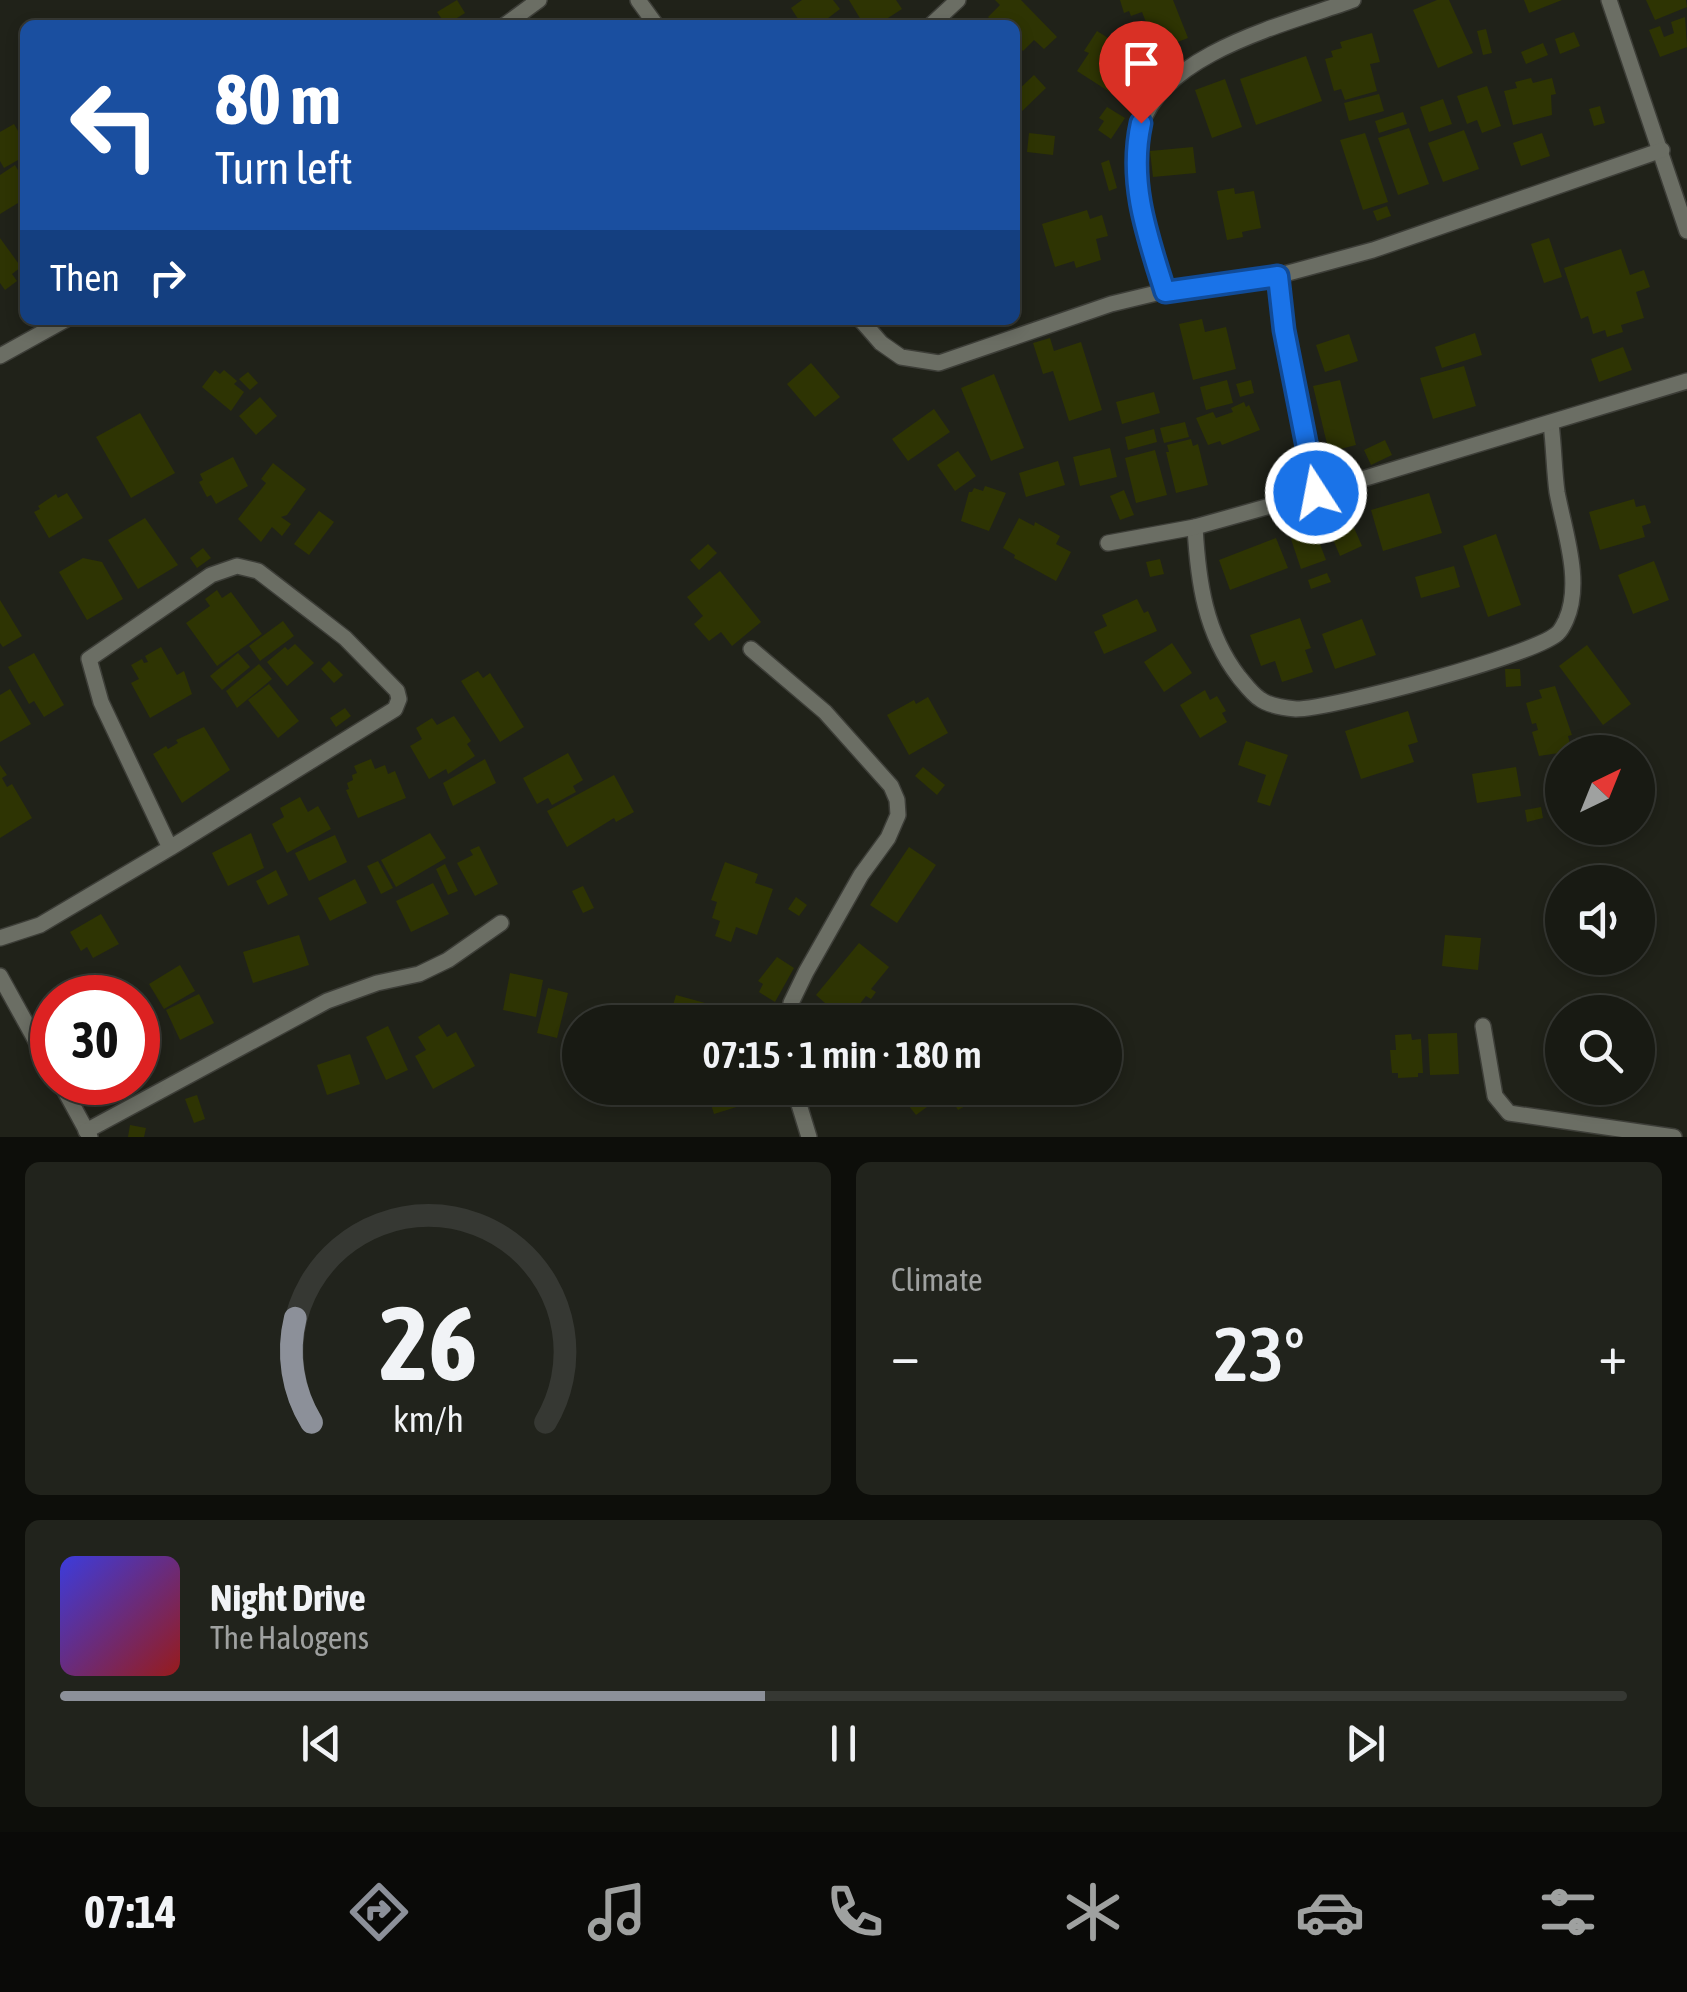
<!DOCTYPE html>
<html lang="en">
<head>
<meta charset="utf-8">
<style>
  body { margin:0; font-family:"Asap Condensed",sans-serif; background:#21231c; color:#f1f3f6; height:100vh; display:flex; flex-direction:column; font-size:38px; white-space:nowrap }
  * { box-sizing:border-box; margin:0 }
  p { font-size:32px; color:#9fa1a0 }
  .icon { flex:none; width:55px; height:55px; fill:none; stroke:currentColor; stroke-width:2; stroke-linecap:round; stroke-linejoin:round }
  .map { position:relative; height:1137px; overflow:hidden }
  .drawer { display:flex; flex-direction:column; gap:25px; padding:25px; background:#0d0e0a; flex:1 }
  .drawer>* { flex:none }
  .hud { position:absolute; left:20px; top:20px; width:1000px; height:305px; border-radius:15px; box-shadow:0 5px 15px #0003,0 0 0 2px #363833; background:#1a4fa0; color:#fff; overflow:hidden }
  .needle { width:65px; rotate:43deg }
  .fabs { position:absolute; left:1545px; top:735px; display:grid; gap:20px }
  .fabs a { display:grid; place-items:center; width:110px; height:110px; border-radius:50%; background:#181a13; box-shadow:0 5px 15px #0003,0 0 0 2px #363833; font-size:50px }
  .speed { position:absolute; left:30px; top:975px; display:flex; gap:20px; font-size:50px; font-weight:700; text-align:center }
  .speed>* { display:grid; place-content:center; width:130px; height:130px; border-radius:50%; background:#181a13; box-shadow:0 5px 15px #0003,0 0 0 2px #363833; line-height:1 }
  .speed .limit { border:15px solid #d22; background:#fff; color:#111 }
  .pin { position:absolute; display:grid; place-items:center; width:85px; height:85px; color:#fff; margin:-102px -42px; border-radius:50% 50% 50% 0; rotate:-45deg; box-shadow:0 0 10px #0007 }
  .pin .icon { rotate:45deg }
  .me { position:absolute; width:110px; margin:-55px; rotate:349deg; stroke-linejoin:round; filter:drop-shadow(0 0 8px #0008) }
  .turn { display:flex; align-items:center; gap:35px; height:210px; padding:0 30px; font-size:45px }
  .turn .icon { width:130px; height:130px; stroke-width:2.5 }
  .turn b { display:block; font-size:70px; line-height:85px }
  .then { display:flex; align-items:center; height:95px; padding:0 30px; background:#0003; gap:20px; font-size:38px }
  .big { font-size:75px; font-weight:600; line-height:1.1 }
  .drawer .tile { flex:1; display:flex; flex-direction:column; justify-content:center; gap:15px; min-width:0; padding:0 35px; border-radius:15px; background:#21231c }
  .drawer .dial { align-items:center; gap:0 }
  .dial svg { height:260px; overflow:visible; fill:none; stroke:#363833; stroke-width:7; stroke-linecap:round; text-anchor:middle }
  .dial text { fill:#f1f3f6; stroke:none }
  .song { display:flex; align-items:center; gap:30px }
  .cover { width:120px; height:120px; border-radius:15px; background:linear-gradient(135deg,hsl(240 70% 55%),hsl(0 70% 35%)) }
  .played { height:10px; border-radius:5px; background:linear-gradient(90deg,#8c9099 45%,#363833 45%) }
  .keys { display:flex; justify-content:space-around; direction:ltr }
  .heat { display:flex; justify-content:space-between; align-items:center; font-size:55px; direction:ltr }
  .drawer .tiles { flex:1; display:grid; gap:25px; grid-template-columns:1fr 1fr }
  .tile:last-child { grid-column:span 2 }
  .trip { position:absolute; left:562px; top:1005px; width:560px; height:100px; border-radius:50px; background:#181a13; box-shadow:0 5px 15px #0003,0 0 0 2px #363833; font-weight:600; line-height:100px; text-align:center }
  .tab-bar { display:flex; height:160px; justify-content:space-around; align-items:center; background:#0a0a08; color:#9fa1a0 }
  .tab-bar .icon { width:70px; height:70px }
  .tab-bar .active { color:#8c9099 }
  .tab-bar b { font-size:45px; color:#f1f3f6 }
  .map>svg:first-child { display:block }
  .building { fill:#2e3403 }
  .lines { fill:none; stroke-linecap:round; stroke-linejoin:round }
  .street-casing { stroke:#3d3e38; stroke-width:18 }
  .street { stroke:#6b6e64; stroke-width:15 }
  .route-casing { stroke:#114b97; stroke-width:25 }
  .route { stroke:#1a73e8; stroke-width:18 }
</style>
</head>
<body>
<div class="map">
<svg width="1687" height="1137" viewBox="0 0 1687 1137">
  <rect width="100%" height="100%" fill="#202219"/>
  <g class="building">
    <polygon points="457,0 465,13 446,25 437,12"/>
    <polygon points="802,0 833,0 840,9 819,25 802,25 791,8"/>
    <polygon points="849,0 896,0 902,9 877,25 864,25"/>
    <polygon points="995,0 1021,0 1057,37 1044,49 1034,40 1023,51 1015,44 1015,25 996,25 988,17 1000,5"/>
    <polygon points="1120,0 1173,0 1188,38 1157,50 1142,12 1131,16 1129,11 1124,13"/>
    <polygon points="1437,0 1449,0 1473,53 1438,68 1413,10"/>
    <polygon points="1524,0 1562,0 1529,13"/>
    <polygon points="1646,0 1686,0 1687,7 1655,20"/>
    <polygon points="1685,17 1687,47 1660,57 1649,30 1660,26 1664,37 1674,33 1671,22"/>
    <polygon points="1486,29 1492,53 1483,55 1477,31"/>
    <polygon points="1097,31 1135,55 1127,66 1137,73 1124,93 1120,90 1116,96 1077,71 1089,53 1084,51"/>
    <polygon points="1574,32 1580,46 1560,54 1555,39"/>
    <polygon points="1372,33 1380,62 1370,64 1377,91 1345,100 1341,89 1334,91 1325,59 1333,57 1331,51 1342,48 1340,42"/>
    <polygon points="1543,43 1548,55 1526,64 1521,52"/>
    <polygon points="1306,56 1322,101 1256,125 1240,79"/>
    <polygon points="1034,75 1046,88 1015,118 1015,93"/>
    <polygon points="1531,78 1533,83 1552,78 1556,94 1551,95 1552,115 1513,125 1504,91 1517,88 1515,82"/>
    <polygon points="1225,79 1242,127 1212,138 1195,90"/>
    <polygon points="1487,86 1501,126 1482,133 1477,120 1467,124 1457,96"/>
    <polygon points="1379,94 1384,111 1349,121 1344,103"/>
    <polygon points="1443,99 1452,124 1429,132 1420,107"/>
    <polygon points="1600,106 1605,123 1594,126 1589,109"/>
    <polygon points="1107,107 1125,118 1111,139 1098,130 1104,121 1099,118"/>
    <polygon points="1403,112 1407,124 1379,133 1375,121"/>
    <polygon points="14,124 25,143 25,156 4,168 0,161 0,132"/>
    <polygon points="1409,128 1429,184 1398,195 1378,138"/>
    <polygon points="1464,130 1479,169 1443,182 1428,143"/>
    <polygon points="1029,133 1055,136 1053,155 1027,152"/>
    <polygon points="1365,133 1388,202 1363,210 1340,140"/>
    <polygon points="1542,133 1550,156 1521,166 1513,143"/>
    <polygon points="1193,147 1196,173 1153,177 1150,151"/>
    <polygon points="1109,160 1117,188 1109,191 1101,163"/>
    <polygon points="15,165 25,182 25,195 22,197 23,200 0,214 0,175"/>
    <polygon points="1234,188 1235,194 1254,191 1261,228 1242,232 1243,237 1227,240 1217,191"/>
    <polygon points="1387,206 1391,216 1377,221 1373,211"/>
    <polygon points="1087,210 1090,219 1102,215 1108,236 1096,239 1101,260 1076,268 1074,261 1055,267 1042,224"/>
    <polygon points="0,238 21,267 12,274 17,281 5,290 0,283"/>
    <polygon points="1549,238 1562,277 1544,283 1531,244"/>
    <polygon points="1621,249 1630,275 1644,270 1650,287 1636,292 1644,318 1621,325 1623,332 1607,337 1605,330 1593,334 1588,316 1581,319 1564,268"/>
    <polygon points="1202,319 1205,332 1226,327 1236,369 1193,380 1179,324"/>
    <polygon points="1475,333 1482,355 1442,368 1435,347"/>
    <polygon points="1349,334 1358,361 1325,372 1316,345"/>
    <polygon points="1050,338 1054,351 1081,342 1102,410 1069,421 1053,371 1043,374 1033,343"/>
    <polygon points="1623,347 1632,370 1599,382 1591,359"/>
    <polygon points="811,363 840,397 815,417 787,384"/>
    <polygon points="1464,366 1476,406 1433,419 1420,378"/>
    <polygon points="215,370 220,374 224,370 237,381 234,384 244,392 231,411 202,387"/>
    <polygon points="248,372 258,383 250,390 239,379"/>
    <polygon points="994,374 1024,448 991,461 961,388"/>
    <polygon points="1227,380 1233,403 1206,410 1200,387"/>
    <polygon points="1251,380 1254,393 1240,397 1236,384"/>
    <polygon points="1340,380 1356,445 1329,452 1313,386"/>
    <polygon points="1154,392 1160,413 1122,424 1116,402"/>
    <polygon points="260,397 277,416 256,435 239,416"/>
    <polygon points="1244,402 1246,407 1249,405 1260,430 1222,445 1220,441 1208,445 1196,418 1213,412 1216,418 1233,412 1231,408"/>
    <polygon points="934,409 950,432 908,461 892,439"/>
    <polygon points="140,413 175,473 131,498 96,437"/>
    <polygon points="1185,422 1189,437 1164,443 1160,428"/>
    <polygon points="1154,429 1157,442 1128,450 1125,437"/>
    <polygon points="1191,439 1193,446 1198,444 1208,485 1176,493 1166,452 1169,452 1167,445"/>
    <polygon points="1385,440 1392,455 1371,465 1364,450"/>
    <polygon points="1110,448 1117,477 1080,486 1073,457"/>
    <polygon points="1155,450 1167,495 1136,503 1125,458"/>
    <polygon points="958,451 976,476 955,491 937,465"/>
    <polygon points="233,457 248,486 216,504 211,495 207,497 199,482 203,480 200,474"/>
    <polygon points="1058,461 1065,485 1026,497 1019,473"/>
    <polygon points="273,463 306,489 287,515 281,517 291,524 282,536 272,527 261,542 238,519 266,483 261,479"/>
    <polygon points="985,486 1006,493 989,531 961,521 969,492 972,492 974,488 983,491"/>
    <polygon points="1124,490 1134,515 1120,520 1110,496"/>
    <polygon points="67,493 83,518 49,538 34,512 40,509 38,506 56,494 58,498"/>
    <polygon points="1429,493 1442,533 1383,551 1371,510"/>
    <polygon points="1634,499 1636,507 1645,505 1651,523 1642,526 1645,537 1600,550 1589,512"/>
    <polygon points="319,511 334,522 309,555 294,544"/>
    <polygon points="145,518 178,565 138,589 108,540"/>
    <polygon points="1019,518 1034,526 1035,522 1060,536 1056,544 1071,552 1056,581 1014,558 1015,555 1003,548"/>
    <polygon points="1351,521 1362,546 1340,556 1329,530"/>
    <polygon points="1315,531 1326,560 1301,569 1291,539"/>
    <polygon points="1496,534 1521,605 1488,617 1463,546"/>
    <polygon points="1276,538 1288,568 1230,590 1219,560"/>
    <polygon points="708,544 717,553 699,570 690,560"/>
    <polygon points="203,548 211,558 197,568 190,558"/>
    <polygon points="83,558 102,562 123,599 87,620 59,572"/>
    <polygon points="1160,559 1164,574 1150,577 1146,562"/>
    <polygon points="1654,561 1669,600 1633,614 1618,575"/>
    <polygon points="1454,566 1460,587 1421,598 1415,577"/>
    <polygon points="720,571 761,622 732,646 721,632 709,641 694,624 703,616 687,597"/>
    <polygon points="1327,573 1331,582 1311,589 1308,580"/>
    <polygon points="217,590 222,598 231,592 262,634 217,666 186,623 210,606 205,599"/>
    <polygon points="1137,599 1144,613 1148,611 1157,631 1104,654 1094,632 1107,626 1102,615"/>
    <polygon points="0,600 22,636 3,647 0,643"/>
    <polygon points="1300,618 1311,648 1305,650 1313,672 1282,682 1275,661 1261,666 1250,635"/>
    <polygon points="1362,619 1376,655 1335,669 1322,634"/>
    <polygon points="283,621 294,636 260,661 249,646"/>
    <polygon points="1172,643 1192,673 1164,692 1144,662"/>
    <polygon points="295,644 314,663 287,686 267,662 285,647 288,650"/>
    <polygon points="1587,645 1631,704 1603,725 1559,666"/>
    <polygon points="161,647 177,675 184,671 192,694 150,718 131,683 139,679 131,665 142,659 144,663 148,662 145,656"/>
    <polygon points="34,653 64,705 44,717 34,701 29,704 8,667"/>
    <polygon points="238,653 250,667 222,690 210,676"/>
    <polygon points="329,661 343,675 334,683 321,669"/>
    <polygon points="259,664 272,679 237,708 226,691"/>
    <polygon points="1505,669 1520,669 1521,686 1506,687"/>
    <polygon points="478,671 483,678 490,673 524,727 500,742 461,681"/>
    <polygon points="269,684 299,721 278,738 248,700"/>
    <polygon points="1555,686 1572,735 1568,736 1572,751 1539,756 1532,732 1538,730 1536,723 1532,724 1526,703 1542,698 1539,690"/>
    <polygon points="10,689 31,724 0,742 0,695"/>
    <polygon points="1205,690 1210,700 1217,696 1226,711 1222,713 1227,722 1200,738 1180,705"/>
    <polygon points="928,697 948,733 909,755 887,715 914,700 916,704"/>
    <polygon points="345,708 351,716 336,727 330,718"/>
    <polygon points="1408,711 1418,742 1408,745 1414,762 1361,779 1345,731"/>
    <polygon points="454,716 471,741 467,744 475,756 448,774 446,769 429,779 410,746 422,739 416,728 432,718 437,725"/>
    <polygon points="204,727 230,770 182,803 153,754 166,746 168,749 178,743 176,740"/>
    <polygon points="1246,741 1288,755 1270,806 1257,802 1266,775 1238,765"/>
    <polygon points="568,753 583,780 573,786 576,792 552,805 548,798 537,804 523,778"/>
    <polygon points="371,759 375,769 385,765 388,774 395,771 406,798 358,818 346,790 349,789 347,783 353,780 352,775 357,773 354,766"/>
    <polygon points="485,759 496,783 453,806 443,783"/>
    <polygon points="0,765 7,775 2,778 7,787 12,784 32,818 0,838"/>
    <polygon points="923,767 945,785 937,795 915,776"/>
    <polygon points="1516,767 1521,796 1477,803 1472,774"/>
    <polygon points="614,775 634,812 616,822 614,818 567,847 547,811"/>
    <polygon points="300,797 308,812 318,806 331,829 287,853 272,824 284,817 280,808"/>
    <polygon points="1541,807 1543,818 1527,822 1525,810"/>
    <polygon points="251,833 264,868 228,886 212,853"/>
    <polygon points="430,833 446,858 396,887 381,860"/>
    <polygon points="335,835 347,862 309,881 295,853"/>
    <polygon points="479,846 498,884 475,896 457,863 473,855 470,850"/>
    <polygon points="909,847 936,865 897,923 870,905"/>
    <polygon points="378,861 393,888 381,894 367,866"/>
    <polygon points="725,862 758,874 755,883 773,889 757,935 736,927 731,942 715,936 720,921 712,918 717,902 711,900"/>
    <polygon points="445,864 458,891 448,895 436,869"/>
    <polygon points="276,870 288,895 268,905 256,881"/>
    <polygon points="355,879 367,903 330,921 318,898"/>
    <polygon points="433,883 449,914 411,932 396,901"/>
    <polygon points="583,886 594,908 583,913 572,891"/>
    <polygon points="796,897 807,905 799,916 788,909"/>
    <polygon points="101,914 119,944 93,958 87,947 81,951 70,932"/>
    <polygon points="299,935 309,965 253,983 243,952"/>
    <polygon points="1445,935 1481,938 1478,970 1442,966"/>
    <polygon points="859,943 889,967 871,989 876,992 871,999 866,996 848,1019 837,1011 827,1022 821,1022 814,1017 825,1003 816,995"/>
    <polygon points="777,957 794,968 775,1002 759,992 763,984 758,981"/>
    <polygon points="180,965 195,991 164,1009 149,984"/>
    <polygon points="510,973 543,980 536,1017 503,1010"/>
    <polygon points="548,988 568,993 557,1038 537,1033"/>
    <polygon points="199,994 214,1023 180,1040 166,1010"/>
    <polygon points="676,995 716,1006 711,1022 699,1020 698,1022 684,1022 686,1016 671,1012"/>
    <polygon points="439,1024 447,1037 456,1032 475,1066 433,1089 415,1056 426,1050 418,1037"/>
    <polygon points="388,1026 408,1070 386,1080 366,1037"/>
    <polygon points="1457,1033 1459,1074 1430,1075 1428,1034"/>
    <polygon points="1411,1034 1412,1040 1421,1039 1423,1073 1418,1073 1418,1077 1398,1078 1398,1073 1392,1073 1390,1050 1396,1050 1395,1035"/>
    <polygon points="350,1054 360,1084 327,1095 317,1065"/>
    <polygon points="706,1088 738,1088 743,1105 714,1114"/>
    <polygon points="895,1088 919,1088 931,1104 916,1115"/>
    <polygon points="934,1088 982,1088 972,1093 976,1100 958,1110 952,1100 944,1105"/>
    <polygon points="197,1095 205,1119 194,1123 185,1099"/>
    <polygon points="130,1125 146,1128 144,1137 128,1137"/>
  </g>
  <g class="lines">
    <g class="street-casing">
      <g id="street">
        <polyline points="638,0 656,25"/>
        <polyline points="1609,0 1687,231"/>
        <polyline points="505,25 539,0"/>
        <polyline points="931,25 958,0"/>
        <polyline points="1277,276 1316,493"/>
        <path d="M1165,291C1156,263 1143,232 1138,203C1135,178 1133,150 1141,126C1164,52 1287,24 1353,0"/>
        <polyline points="861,320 881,343 901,357 939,363 1111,304 1165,291 1277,276 1373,250 1662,150"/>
        <polyline points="0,356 65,320"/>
        <path d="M1195,527C1198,581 1205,633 1239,677C1245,684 1252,694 1260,699C1269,706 1285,708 1296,709C1331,709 1535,655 1558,633C1562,629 1564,624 1566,620C1583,582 1564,530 1557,492C1554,470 1554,447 1551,424"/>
        <polyline points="1108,543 1195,527 1316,493 1687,381"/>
        <polyline points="751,649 825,712 891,786 897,800 898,815 888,838 861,875 806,972 791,1003 790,1022"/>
        <polyline points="0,938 40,925 170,848 101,702 89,659 211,575 237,566 258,571 314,614 345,638 397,691 399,699 395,709 170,848"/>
        <polyline points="0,976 52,1070"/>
        <polyline points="1483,1026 1495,1096 1509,1113 1674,1137"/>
        <polyline points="60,1082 90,1137"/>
        <polyline points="794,1088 809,1137"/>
        <polyline points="86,1131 327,1001 377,983 419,974 448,960 501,923"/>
      </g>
    </g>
    <use href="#street" class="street"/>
  </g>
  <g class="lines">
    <g class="route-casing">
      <path id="route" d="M1141,123C1128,182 1147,235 1165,292L1278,276L1284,330L1316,493"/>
    </g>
    <use href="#route" class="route"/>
  </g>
</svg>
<div class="fabs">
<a><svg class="needle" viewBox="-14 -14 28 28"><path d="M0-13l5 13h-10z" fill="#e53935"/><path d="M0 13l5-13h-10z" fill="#9fa1a0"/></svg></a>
<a><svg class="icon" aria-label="sound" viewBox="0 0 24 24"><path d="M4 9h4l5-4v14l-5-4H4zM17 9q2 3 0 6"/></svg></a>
<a><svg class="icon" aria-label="search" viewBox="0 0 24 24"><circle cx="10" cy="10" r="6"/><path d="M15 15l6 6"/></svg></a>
</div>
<div class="speed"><div class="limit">30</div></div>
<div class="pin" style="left:1141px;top:123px;background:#d93025"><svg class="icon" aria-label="arrive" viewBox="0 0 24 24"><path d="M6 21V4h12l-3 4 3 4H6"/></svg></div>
<svg class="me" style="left:1316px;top:493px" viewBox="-20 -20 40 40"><circle r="17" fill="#1a73e8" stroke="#fff" stroke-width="3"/><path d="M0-11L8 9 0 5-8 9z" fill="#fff"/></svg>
<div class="trip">07:15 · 1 min · 180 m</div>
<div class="hud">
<div class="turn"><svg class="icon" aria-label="left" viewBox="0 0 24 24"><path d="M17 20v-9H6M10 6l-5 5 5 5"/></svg><div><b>80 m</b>Turn left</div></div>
<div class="then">Then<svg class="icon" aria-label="right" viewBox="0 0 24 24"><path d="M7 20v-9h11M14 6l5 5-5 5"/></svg></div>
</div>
</div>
<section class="drawer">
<div class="tiles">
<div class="tile dial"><svg viewBox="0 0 100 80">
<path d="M14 69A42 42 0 1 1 86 69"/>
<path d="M14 69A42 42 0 0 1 9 37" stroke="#8c9099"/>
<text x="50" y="56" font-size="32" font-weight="700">26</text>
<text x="50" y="72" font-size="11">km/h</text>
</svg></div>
<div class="tile"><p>Climate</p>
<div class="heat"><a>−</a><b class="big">23°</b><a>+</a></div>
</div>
<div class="tile">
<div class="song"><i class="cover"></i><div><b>Night Drive</b><p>The Halogens</p></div></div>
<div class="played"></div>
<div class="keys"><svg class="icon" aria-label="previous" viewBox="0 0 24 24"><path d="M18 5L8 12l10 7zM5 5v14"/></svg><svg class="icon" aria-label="pause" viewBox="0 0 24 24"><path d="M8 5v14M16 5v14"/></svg><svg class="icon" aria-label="next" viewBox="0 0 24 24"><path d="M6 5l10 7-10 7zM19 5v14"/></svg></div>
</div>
</div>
</section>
<nav class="tab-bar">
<b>07:14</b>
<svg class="icon active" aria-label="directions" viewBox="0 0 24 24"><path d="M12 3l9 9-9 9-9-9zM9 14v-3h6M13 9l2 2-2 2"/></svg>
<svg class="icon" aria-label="music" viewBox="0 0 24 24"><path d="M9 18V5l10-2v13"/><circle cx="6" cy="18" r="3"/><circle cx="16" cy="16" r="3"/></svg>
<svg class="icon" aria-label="phone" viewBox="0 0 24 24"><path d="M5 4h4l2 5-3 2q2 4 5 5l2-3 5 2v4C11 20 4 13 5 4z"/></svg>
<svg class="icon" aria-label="climate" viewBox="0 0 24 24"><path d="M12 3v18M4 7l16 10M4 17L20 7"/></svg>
<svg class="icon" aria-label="car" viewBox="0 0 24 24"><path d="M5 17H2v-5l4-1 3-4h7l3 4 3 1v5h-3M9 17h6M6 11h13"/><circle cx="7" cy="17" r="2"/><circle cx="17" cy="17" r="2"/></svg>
<svg class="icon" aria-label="filters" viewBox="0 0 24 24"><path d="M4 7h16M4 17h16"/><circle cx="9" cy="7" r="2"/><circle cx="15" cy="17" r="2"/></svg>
</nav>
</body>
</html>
